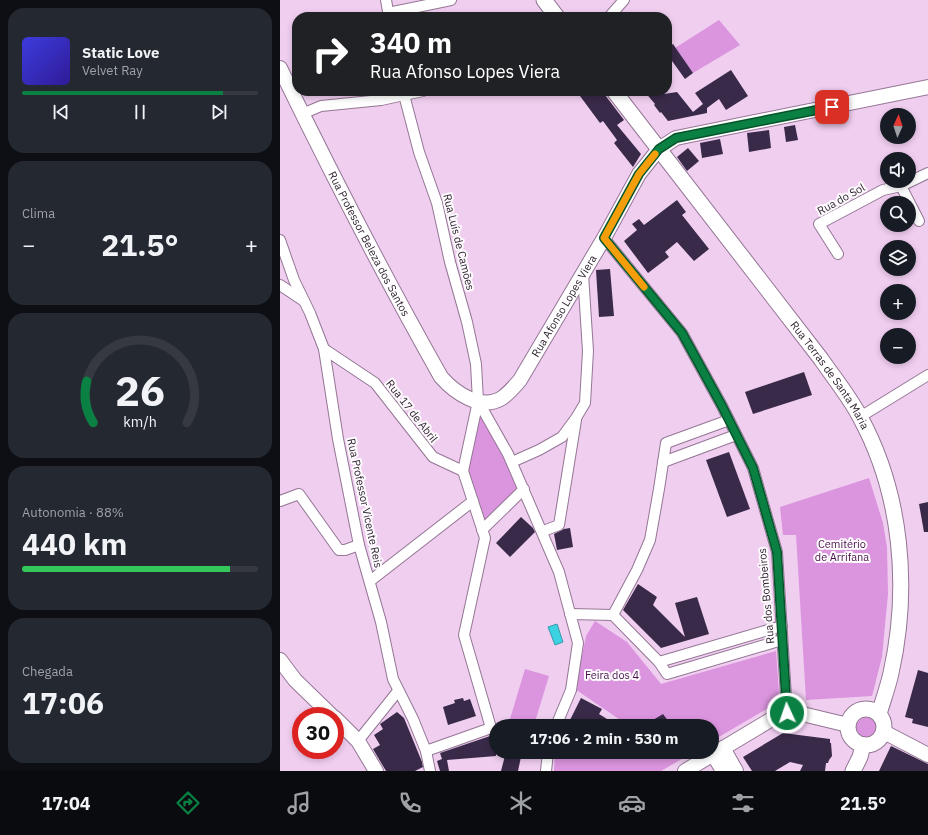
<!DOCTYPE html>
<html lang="pt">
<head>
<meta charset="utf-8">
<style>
  body { margin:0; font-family:"IBM Plex Sans",sans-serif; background:#242831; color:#f1f3f6; height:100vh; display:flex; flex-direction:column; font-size:15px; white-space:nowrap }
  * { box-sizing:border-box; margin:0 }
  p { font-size:13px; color:#9ea1a6 }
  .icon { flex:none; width:22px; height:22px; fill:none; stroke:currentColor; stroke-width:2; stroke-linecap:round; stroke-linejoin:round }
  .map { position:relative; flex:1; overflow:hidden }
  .panel { display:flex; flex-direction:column; gap:8px; padding:8px; background:#0d0f14; width:280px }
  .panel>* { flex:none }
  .guide { position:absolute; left:12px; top:12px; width:380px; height:84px; border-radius:16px; box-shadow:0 2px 6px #0003; background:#202124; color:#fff; overflow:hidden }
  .needle { width:26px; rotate:3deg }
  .controls { position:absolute; left:600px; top:108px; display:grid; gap:8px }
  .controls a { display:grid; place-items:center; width:36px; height:36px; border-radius:50%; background:#171b24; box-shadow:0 2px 6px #0003; font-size:20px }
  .speed { position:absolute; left:12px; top:707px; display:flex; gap:8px; font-size:20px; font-weight:700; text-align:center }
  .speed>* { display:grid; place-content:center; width:52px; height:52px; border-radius:50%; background:#171b24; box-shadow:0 2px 6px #0003; line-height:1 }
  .speed .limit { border:6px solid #d22; background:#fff; color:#111 }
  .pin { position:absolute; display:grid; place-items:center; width:34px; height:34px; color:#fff; margin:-17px; border-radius:8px; box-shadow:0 2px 6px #0006 }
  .me { position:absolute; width:44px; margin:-22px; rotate:357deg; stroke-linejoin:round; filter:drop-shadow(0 0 3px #0008) }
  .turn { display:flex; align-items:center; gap:14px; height:84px; padding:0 12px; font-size:18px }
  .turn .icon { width:52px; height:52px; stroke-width:2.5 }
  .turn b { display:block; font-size:28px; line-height:34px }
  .big { font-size:30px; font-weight:800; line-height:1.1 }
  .panel .card { flex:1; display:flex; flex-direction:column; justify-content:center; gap:6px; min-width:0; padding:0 14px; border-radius:16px; background:#242831 }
  .panel .dial { align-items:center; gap:0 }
  .dial svg { height:104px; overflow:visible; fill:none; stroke:#363941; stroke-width:7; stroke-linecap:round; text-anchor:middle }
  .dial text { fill:#f1f3f6; stroke:none }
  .song { display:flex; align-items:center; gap:12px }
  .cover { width:48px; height:48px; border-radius:6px; background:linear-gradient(135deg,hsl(240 70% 55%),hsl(250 70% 35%)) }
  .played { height:4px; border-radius:2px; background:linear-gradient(90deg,#0b8043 85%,#363941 85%) }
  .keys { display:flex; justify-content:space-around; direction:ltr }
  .heat { display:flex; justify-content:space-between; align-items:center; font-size:22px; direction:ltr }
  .charge { height:6px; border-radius:3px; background:linear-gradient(90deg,#34c759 88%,#363941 0) }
  .trip { position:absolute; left:209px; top:719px; width:230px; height:40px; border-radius:20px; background:#171b24; box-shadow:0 2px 6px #0003; font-weight:800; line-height:40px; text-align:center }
  .dock { display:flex; height:64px; justify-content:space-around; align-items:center; background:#090b0e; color:#9ea1a6 }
  .dock .icon { width:28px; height:28px }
  .dock .active { color:#0b8043 }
  .dock b { font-size:18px; color:#f1f3f6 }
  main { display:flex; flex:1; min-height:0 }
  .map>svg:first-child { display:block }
  .green { fill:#db94de }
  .water { fill:#3cd2e2; stroke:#369baa }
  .building { fill:#392a49 }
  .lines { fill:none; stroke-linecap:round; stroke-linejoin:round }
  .street-casing { stroke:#947695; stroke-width:12 }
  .secondary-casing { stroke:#947695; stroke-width:16 }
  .primary-casing { stroke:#947695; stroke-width:17 }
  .street { stroke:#fff; stroke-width:10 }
  .secondary { stroke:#fff; stroke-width:14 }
  .primary { stroke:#fff; stroke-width:15 }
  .route-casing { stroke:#07532c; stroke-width:10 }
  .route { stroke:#0b8043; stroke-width:7 }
  .slow { stroke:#f59e0b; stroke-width:7 }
  .labels { text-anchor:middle; stroke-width:4; stroke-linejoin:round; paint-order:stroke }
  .street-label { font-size:11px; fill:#281c28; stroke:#fefbfe }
  .park-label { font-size:11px; fill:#47124a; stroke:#fefbfe }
</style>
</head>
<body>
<main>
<section class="panel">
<div class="card">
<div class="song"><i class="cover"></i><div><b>Static Love</b><p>Velvet Ray</p></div></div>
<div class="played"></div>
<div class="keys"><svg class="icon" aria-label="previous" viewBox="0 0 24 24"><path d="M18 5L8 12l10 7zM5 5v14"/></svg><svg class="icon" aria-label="pause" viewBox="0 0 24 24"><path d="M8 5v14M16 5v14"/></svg><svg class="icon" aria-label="next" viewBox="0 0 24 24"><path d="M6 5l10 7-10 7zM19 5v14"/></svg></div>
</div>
<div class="card"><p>Clima</p>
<div class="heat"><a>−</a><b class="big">21.5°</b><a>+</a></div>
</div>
<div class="card dial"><svg viewBox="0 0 100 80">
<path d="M14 69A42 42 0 1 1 86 69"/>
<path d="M14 69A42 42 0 0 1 9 37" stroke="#0b8043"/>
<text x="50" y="56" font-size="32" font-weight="700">26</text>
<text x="50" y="72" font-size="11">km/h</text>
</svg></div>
<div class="card"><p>Autonomia · 88%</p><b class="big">440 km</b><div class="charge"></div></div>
<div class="card"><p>Chegada</p><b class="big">17:06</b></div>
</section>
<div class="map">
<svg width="648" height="771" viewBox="0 0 648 771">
  <rect width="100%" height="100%" fill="#f0cef0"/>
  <g class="green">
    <polygon points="439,20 460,45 413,73 395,48"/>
    <polygon points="198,411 224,451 240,490 203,525 185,470"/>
    <polygon points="589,478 603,523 607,547 608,594 602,657 592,696 526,700 516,535 503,535 500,507"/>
    <polygon points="315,621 347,642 381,684 496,651 499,693 497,703 432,741 432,726 349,726 295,689 306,636"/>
    <polygon points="245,669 269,676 254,725 230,719"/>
    <circle cx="588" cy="729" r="12"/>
    <polygon points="275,752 282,752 293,759 296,752 414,752 381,771 274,771"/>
  </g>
  <polygon class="water" points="277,624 283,642 275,645 268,627"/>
  <g class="building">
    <polygon points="393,44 413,73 405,79 387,54 387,48"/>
    <polygon points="451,70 468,96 446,110 439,99 427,108 427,113 388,121 381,112 380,113 374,105 375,104 364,91 388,91 384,94 397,92 413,112 423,104 415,93"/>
    <polygon points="306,91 322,91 344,120 337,125 361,154 353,167 334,143 337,140 323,121 320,123 300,96"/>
    <polygon points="515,125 518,140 506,142 504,127"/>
    <polygon points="489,130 491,148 469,152 467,133"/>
    <polygon points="440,139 443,154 422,158 420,143"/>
    <polygon points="408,148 419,161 407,171 397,157"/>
    <polygon points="397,200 406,212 402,215 429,249 414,261 397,242 385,252 389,257 368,273 344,241 357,230 352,224 359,219 364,225"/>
    <polygon points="330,269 334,316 319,317 316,270"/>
    <polygon points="524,372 532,395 473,414 465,392"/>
    <polygon points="449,452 470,509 447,517 426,460"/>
    <polygon points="648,502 648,532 644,532 639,504"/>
    <polygon points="241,517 253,528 255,532 230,557 216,543"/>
    <polygon points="290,528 293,547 277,550 274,534 284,529"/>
    <polygon points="358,584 377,597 373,605 405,637 395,603 417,597 429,634 381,648 343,610"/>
    <polygon points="638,670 648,673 648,727 632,723 633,719 625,717"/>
    <polygon points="183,698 184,701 190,699 196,716 168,725 163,707 175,703 174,700"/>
    <polygon points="301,698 322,709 319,714 327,719 322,726 317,726 308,721 306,726 287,726"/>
    <polygon points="117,712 124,718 142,762 143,767 135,771 106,771 93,749 100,745 94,735 103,729 100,724"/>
    <polygon points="383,714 392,726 363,726"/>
    <polygon points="503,733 550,739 550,743 551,743 552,756 549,760 548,763 546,763 545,771 520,771 523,765 510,762 495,771 472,771 463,757"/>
    <polygon points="216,734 216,756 167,760 169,771 160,771 157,761 162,759 160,753"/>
    <polygon points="611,746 648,764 648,771 599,771"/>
    <polygon points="226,752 242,752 238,771 221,771"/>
  </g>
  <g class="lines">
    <g class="street-casing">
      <g id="street">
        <polyline points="106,0 109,17"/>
        <polyline points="108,13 171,0"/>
        <polyline points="329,17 344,0"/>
        <polyline points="123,91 139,152 157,203 170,262 187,322 196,364 198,401 183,471 205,538 184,635 211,728"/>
        <polyline points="22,114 41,106 101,100 143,91"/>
        <polyline points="621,186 639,221"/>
        <polyline points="324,238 402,333 442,406 473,468 497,552 507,713"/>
        <polyline points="0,240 14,280 30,313 44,349 58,439 79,545 101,622 113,679 133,719 146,751 150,771"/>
        <polyline points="558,254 539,224 603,190 621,186 648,173"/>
        <polyline points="0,285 24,301"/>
        <polyline points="44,349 95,383 153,457 183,471"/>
        <polyline points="198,401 228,454 279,572 298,643 291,690 276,726"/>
        <polyline points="580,417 648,375"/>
        <polyline points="232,462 259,450 282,437 296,418 305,403 308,351 303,274"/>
        <polyline points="383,462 456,435"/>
        <polyline points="0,501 19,494 59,550 65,550 79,545"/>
        <polyline points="202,530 244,489"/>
        <polyline points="266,530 279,525 296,420"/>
        <polyline points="90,581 193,501"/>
        <polyline points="290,614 333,615 379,662 387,674 502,640"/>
        <polyline points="333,615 357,570 370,540 379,489 386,443 449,420"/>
        <polyline points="379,662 502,626"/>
        <polyline points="78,741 118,691"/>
        <polyline points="146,751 211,728"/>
        <polyline points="266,771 268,752"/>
      </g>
    </g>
    <g class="secondary-casing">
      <g id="secondary">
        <path id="s1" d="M0,68C51,173 104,276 161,377C175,393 201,411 222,398C229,393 235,386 240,380L324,238L359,174L379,149L396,138L648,87"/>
        <polyline points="0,660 15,680 52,716"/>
        <polyline points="55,718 78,741 96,771"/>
        <polyline points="604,732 648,755"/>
        <polyline points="443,748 456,771"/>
        <polyline points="433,754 443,771"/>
        <polyline points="405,771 497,716 507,713 514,712 568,725"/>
      </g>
    </g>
    <g class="primary-casing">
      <g id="primary">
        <polyline points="264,0 277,17"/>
        <path id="s2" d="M334,91L541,359C554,378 569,396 580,417C622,494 630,588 611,673C608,687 603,700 599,714"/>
        <circle cx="586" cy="727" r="18"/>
        <polyline points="573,771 580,757 583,745"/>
      </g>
    </g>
    <use href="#street" class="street"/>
    <use href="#secondary" class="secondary"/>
    <use href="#primary" class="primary"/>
  </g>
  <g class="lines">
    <g class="route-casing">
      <polyline id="route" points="507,713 497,552 473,468 442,406 402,333 324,238 359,174 379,149 396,138 552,107"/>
    </g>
    <use href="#route" class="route"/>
    <polyline class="slow" points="364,287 324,238 359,174 375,154"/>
  </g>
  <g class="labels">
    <g class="street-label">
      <text transform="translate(561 199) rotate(-29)" y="4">Rua do Sol</text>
      <text transform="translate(179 242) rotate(76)" y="4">Rua Luís de Camões</text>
      <text dy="4" stroke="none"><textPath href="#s1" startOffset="197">Rua Professor Beleza dos Santos</textPath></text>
      <text dy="4" stroke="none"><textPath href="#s1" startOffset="530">Rua Afonso Lopes Viera</textPath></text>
      <text dy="4" stroke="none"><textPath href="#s2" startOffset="357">Rua Terras de Santa Maria</textPath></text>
      <text transform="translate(132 411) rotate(52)" y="4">Rua 17 de Abril</text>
      <text transform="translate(85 503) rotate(78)" y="4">Rua Professor Vicente Reis</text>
      <text transform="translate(486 596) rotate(-95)" y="4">Rua dos Bombeiros</text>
    </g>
    <g class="park-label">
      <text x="562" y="548">Cemitério<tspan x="562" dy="13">de Arrifana</tspan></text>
      <text x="332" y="679">Feira dos 4</text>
    </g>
  </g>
</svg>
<div class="controls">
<a><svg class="needle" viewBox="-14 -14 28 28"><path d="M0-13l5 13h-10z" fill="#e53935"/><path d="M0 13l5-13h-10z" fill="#9ea1a6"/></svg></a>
<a><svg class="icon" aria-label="sound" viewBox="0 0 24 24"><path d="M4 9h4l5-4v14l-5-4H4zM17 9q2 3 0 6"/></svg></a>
<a><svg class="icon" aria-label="search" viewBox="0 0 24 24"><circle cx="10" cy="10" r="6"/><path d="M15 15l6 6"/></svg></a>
<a><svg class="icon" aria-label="layers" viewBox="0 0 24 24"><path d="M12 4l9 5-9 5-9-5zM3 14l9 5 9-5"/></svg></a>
<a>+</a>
<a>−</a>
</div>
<div class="speed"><div class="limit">30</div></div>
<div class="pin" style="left:552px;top:107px;background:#d93025"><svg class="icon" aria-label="arrive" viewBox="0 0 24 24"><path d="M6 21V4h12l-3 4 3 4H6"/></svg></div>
<svg class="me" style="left:507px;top:713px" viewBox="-20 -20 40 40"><circle r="17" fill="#0b8043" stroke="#fff" stroke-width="3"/><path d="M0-11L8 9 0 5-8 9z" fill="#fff"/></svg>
<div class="trip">17:06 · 2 min · 530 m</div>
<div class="guide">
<div class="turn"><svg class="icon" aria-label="right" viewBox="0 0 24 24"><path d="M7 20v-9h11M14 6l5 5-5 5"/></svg><div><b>340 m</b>Rua Afonso Lopes Viera</div></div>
</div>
</div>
</main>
<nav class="dock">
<b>17:04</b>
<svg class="icon active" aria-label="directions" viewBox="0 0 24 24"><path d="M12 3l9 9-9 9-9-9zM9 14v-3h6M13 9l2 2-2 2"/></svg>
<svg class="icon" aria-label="music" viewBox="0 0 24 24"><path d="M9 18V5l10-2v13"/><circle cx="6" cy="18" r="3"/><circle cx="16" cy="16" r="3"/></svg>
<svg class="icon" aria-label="phone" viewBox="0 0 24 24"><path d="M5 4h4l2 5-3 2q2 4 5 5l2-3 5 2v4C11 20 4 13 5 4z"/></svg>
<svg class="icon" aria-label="climate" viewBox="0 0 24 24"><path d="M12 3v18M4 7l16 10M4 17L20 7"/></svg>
<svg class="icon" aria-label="car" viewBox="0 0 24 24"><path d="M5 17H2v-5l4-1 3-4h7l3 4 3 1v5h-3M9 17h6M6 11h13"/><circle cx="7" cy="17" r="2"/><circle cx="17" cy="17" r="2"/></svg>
<svg class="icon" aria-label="filters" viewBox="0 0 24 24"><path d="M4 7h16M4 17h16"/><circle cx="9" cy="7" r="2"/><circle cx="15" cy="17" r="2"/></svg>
<b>21.5°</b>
</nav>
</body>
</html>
